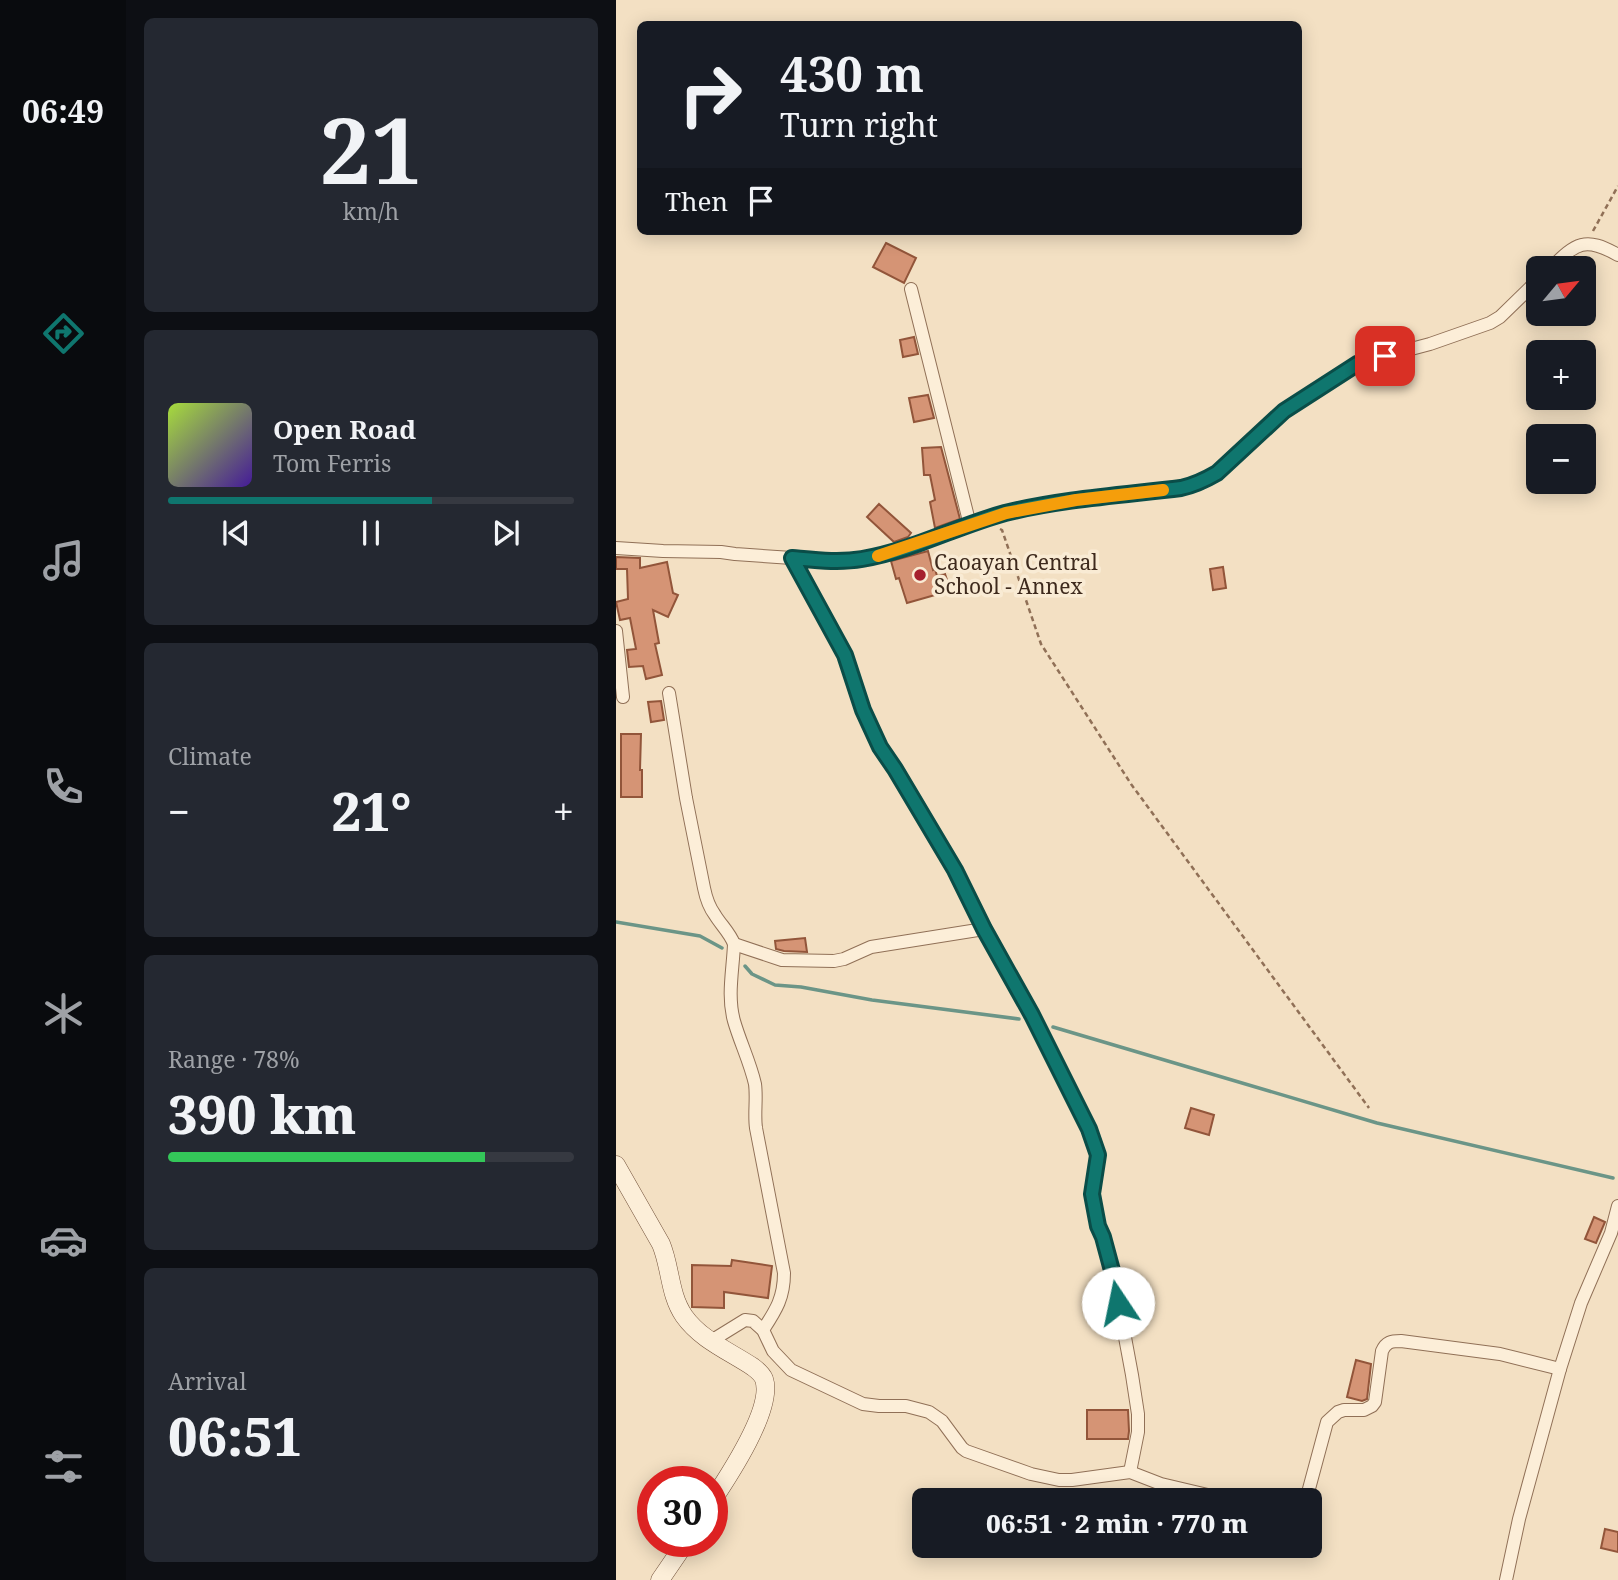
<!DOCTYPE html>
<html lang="en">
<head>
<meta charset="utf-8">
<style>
  body { margin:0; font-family:"Noto Serif",serif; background:#242831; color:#f1f3f6; height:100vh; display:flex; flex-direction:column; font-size:26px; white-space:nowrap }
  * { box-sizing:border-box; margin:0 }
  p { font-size:23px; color:#9ea1a6 }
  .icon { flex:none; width:38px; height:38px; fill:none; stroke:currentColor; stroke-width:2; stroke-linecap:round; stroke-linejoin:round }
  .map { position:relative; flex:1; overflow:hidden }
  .details { display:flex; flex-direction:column; gap:18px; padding:18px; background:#0d0f14; width:490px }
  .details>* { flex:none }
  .hud { position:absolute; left:21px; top:21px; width:665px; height:214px; border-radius:10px; box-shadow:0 4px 18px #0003; background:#171b24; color:#f1f3f6; overflow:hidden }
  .needle { width:46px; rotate:61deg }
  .controls { position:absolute; left:910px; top:256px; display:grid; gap:14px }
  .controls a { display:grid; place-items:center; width:70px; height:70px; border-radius:10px; background:#171b24; box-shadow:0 4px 18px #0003; font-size:35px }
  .speed { position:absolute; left:21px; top:1466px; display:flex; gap:14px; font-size:35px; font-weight:700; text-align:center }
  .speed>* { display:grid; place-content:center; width:91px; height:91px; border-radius:50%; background:#171b24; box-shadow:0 4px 18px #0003; line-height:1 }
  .speed .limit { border:10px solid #d22; background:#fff; color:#111 }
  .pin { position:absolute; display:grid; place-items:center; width:60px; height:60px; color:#fff; margin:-30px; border-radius:14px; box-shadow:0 4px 10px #0006 }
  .me { position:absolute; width:77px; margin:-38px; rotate:349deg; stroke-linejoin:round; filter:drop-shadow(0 0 5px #0008) }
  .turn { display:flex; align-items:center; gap:24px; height:147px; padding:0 28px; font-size:32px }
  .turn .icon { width:91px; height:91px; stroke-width:2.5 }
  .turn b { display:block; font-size:49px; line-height:60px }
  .then { display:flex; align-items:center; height:66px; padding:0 28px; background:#0003; gap:14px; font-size:26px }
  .big { font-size:52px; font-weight:800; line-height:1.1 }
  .details .card { flex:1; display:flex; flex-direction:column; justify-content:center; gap:10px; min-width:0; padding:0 24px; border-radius:10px; background:#242831 }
  .details .dial { align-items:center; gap:0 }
  .dial b { font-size:91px; line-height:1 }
  .song { display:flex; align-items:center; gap:21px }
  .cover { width:84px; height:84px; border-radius:10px; background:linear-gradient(135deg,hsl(80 70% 55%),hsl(260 70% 35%)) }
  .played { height:7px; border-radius:4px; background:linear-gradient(90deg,#0f766e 65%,#363941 65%) }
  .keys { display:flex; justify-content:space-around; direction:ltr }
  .heat { display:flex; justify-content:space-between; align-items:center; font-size:38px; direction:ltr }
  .charge { height:10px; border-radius:5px; background:linear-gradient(90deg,#34c759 78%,#363941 0) }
  .trip { position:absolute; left:296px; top:1488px; width:410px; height:70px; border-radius:10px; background:#171b24; box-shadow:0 4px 18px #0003; font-weight:800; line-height:70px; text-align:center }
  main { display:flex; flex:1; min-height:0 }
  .tab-bar { display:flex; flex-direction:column; width:126px; justify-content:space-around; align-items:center; background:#090b0e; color:#9ea1a6 }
  .tab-bar .icon { width:49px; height:49px }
  .tab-bar .selected { color:#0f766e }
  .tab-bar b { font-size:32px; color:#f1f3f6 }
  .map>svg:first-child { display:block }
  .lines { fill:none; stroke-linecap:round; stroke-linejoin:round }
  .stream { stroke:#6b9587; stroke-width:3.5 }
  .building { fill:#d59475; stroke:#92553a; stroke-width:2 }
  .street-casing { stroke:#907057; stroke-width:14 }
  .secondary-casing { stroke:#72513a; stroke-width:19 }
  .path { stroke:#907057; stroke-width:2.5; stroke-dasharray:5 3.5; stroke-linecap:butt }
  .street { stroke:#fceed8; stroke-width:12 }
  .secondary { stroke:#fceed8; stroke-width:18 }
  .route-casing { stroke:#0a4d48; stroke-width:18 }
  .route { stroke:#0f766e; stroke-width:12 }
  .slow { stroke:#f59e0b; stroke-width:12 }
  .poi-dot { fill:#a6202d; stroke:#f9ebd4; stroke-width:2.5 }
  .labels { text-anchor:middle; stroke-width:7; stroke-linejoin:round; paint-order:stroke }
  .poi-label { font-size:21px; fill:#3e2a1d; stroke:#f9ebd4; text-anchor:start }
</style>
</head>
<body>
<main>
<nav class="tab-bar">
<b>06:49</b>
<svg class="icon selected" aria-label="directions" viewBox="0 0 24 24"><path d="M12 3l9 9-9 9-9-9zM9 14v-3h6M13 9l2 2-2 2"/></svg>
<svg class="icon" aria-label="music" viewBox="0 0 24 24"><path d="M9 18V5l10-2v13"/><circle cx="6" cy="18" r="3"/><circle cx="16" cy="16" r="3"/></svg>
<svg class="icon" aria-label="phone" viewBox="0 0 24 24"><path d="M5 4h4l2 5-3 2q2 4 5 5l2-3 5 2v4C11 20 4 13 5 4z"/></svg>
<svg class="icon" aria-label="climate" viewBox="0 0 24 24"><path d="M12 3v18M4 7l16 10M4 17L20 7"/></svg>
<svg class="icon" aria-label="car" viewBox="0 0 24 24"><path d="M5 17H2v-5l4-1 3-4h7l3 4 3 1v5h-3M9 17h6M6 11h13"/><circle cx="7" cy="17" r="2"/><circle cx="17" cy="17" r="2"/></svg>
<svg class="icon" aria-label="filters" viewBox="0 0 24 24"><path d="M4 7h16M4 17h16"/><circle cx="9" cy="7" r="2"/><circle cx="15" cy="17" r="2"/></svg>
</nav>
<section class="details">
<div class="card dial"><b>21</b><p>km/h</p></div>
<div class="card">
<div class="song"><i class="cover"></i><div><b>Open Road</b><p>Tom Ferris</p></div></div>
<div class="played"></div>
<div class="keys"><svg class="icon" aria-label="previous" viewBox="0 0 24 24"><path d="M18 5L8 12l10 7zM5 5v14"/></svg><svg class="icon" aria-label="pause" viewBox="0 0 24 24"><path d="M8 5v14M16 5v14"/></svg><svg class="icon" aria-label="next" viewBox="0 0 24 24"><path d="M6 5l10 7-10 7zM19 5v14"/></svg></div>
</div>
<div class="card"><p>Climate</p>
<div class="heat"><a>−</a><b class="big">21°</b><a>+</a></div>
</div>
<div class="card"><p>Range · 78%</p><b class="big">390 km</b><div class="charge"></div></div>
<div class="card"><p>Arrival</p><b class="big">06:51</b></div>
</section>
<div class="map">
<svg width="1002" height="1580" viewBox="0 0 1002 1580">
  <rect width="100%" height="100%" fill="#f3e0c3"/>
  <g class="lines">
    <g class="stream">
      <polyline points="0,922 84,936 106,948"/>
      <polyline points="129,966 136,974 159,985 185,987 256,1000 403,1019"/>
      <polyline points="437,1027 761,1123 997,1178"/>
    </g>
  </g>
  <g class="building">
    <polygon points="270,243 300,258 288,283 257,267"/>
    <polygon points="298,337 302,354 287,357 284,340"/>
    <polygon points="312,395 318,418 298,422 293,398"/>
    <polygon points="325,447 344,519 319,528 314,502 319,500 314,475 308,475 306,448"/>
    <polygon points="263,504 295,533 292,537 278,542 251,517"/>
    <polygon points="312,551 317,570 319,569 321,576 329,574 333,586 325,589 326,593 291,603 283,578 280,579 275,561"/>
    <polygon points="0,557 24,558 24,568 51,562 57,593 62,595 52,617 37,610 43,643 39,644 46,675 30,679 27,666 13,667 11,650 20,649 14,618 4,620 0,602 12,599 11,569 0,569"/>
    <polygon points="607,567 610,588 597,590 594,569"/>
    <polygon points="45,701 48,720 35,722 32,702"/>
    <polygon points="5,734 25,734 24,770 26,770 26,797 5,797"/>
    <polygon points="189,938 191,952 168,951 160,949 159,941"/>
    <polygon points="575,1108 598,1115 593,1135 569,1128"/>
    <polygon points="978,1217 989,1222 980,1243 969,1239"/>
    <polygon points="116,1260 156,1266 152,1298 108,1292 108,1308 76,1307 76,1265 115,1266"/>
    <polygon points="740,1360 755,1364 751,1399 746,1401 731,1397"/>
    <polygon points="471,1410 512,1410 513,1431 512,1439 471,1439"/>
    <polygon points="989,1529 1002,1532 1002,1552 985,1548"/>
  </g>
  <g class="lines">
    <g class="street-casing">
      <g id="street">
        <path d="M935,268C960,243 969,236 1002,255"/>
        <polyline points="295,289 354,525"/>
        <polyline points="0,548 47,551 105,552 119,554 176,558 224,561 236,560 266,555 390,513 460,500 577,485 601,473 662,416 737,366 746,362 814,344 874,323 884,317 922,280"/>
        <polyline points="0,631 7,697"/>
        <path d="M53,693L70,798L88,888C90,898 93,907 99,915C105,925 114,933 118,944C117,970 111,996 118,1021C124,1042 134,1062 139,1084C141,1098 138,1114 140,1128L168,1273C168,1298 160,1310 147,1330"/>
        <polyline points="368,929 416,1015 473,1129 482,1155 476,1194 482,1226 487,1237 498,1278 516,1375 522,1414 522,1432 514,1472"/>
        <polyline points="118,944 166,960 218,961 228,959 255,947 368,929 339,870 279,769 264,747 247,710 229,655 176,558"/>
        <polyline points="95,1341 129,1320 137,1321 147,1330 157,1351 175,1370 247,1404 263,1406 290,1406 313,1412 326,1421 346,1448 350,1451 415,1474 443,1480 456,1480 514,1472 545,1484 613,1500"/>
        <path d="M690,1500L711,1422L722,1412L728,1410H748L756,1406L759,1402L766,1351C770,1342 775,1341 785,1341L884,1354L944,1369"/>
        <polyline points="890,1580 903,1519 944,1369 965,1303 995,1233 1002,1206"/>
      </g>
    </g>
    <g class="secondary-casing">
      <g id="secondary">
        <path d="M0,1165L45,1244C55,1268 53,1294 68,1316C85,1340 113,1351 137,1367C141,1370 146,1374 148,1379C158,1408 112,1477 96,1501"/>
        <polyline points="44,1580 70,1542"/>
      </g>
    </g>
    <g class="path">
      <polyline points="977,231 1002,186"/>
      <polyline points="384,529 386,530 425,644 515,784 753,1108"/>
    </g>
    <use href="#street" class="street"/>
    <use href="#secondary" class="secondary"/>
  </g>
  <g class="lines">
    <g class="route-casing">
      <path id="route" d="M502,1303L498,1278L487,1237L482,1226L476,1194L482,1155L473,1129L416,1015L368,929L339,870L279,769L264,747L247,710L229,655L176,558C199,560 223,563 246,559C295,551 341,526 389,513C446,499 507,495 565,488C579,485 589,480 601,473L668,411L741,364L769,356"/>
    </g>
    <use href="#route" class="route"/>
    <polyline class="slow" points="262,556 390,513 460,500 547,490"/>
  </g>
  <circle class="poi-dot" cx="304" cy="575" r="7"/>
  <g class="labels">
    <g class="poi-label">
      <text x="318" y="570">Caoayan Central<tspan x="318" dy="24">School - Annex</tspan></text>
    </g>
  </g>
</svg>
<div class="controls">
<a><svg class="needle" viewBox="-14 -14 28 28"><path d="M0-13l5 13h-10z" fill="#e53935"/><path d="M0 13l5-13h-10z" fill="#9ea1a6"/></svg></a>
<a>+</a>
<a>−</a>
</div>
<div class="speed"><div class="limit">30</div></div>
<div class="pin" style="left:769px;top:356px;background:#d93025"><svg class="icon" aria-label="arrive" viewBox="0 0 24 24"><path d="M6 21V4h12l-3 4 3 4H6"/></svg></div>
<svg class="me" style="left:502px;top:1303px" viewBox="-20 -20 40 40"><circle r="19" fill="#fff"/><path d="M0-13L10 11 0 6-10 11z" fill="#0f766e"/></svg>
<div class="trip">06:51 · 2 min · 770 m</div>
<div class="hud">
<div class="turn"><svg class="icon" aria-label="right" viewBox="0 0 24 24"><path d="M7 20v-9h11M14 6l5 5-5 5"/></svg><div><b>430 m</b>Turn right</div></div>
<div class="then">Then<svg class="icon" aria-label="arrive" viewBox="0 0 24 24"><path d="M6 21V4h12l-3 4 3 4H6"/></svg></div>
</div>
</div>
</main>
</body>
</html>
